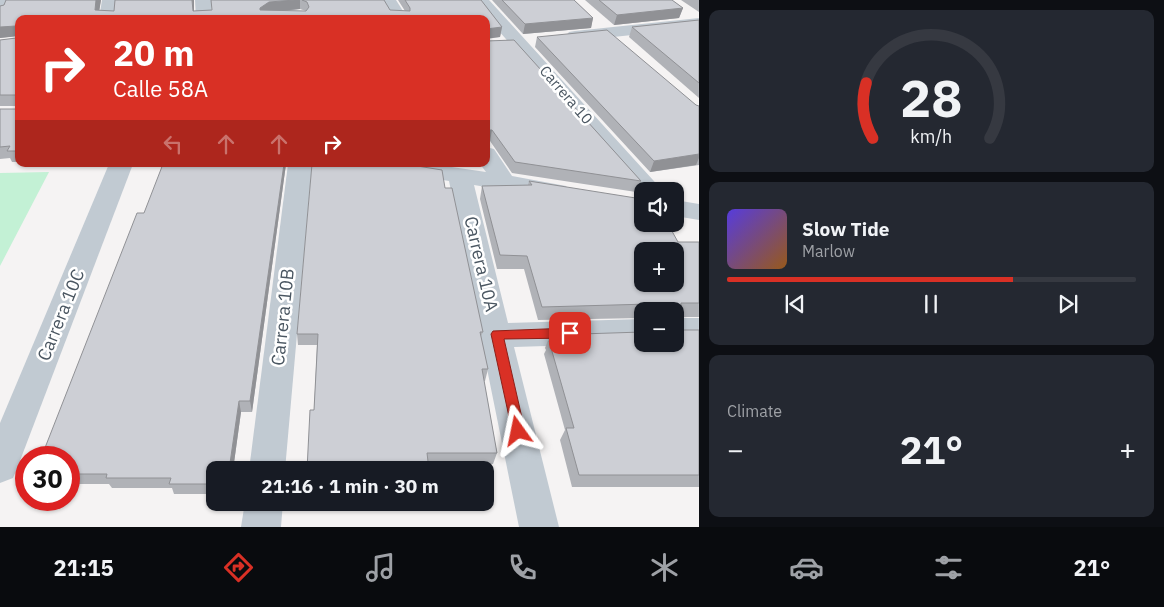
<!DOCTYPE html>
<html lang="en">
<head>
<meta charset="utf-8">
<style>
  body { margin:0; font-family:"IBM Plex Sans",sans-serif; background:#242831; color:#f1f3f6; height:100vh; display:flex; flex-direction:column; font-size:19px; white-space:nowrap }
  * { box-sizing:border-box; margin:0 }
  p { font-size:16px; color:#9ea1a6 }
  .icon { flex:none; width:28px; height:28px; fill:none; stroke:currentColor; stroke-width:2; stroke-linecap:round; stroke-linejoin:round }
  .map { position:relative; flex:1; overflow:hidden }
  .details { display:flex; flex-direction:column; gap:10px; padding:10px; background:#0d0f14; width:465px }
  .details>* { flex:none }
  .hud { position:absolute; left:15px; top:15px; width:475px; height:152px; border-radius:10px; box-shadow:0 1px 4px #0004; background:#d93025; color:#fff; overflow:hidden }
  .buttons { position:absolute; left:634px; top:182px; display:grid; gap:10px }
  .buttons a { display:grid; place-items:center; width:50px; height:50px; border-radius:10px; background:#171b24; box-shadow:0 1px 4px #0004; font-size:25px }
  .speed { position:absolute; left:15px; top:446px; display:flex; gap:10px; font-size:25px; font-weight:700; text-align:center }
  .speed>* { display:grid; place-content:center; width:65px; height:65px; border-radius:50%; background:#171b24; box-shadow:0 1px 4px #0004; line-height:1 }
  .speed .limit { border:8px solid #d22; background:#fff; color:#111 }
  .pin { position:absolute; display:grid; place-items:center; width:42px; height:42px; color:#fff; margin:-21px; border-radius:10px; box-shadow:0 2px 8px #0006 }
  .me { position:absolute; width:55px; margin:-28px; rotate:348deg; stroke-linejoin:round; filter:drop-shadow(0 0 4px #0008) }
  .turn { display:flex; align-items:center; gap:18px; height:105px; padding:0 15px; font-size:22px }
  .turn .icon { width:65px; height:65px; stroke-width:2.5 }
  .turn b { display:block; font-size:35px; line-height:42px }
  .lanes { display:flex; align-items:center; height:48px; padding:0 15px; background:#0003; justify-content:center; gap:25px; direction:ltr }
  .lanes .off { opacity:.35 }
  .big { font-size:38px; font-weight:800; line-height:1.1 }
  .details .widget { flex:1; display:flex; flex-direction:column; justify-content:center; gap:8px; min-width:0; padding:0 18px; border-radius:10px; background:#242831 }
  .details .dial { align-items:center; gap:0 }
  .dial svg { height:130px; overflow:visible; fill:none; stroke:#363941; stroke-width:7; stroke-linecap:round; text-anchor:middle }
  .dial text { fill:#f1f3f6; stroke:none }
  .song { display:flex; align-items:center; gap:15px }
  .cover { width:60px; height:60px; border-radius:8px; background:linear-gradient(135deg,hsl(250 70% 55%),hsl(30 70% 35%)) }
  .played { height:5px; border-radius:2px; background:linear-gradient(90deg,#d93025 70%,#363941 70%) }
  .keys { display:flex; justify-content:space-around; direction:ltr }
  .heat { display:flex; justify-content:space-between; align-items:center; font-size:28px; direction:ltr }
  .trip { position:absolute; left:206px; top:461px; width:288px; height:50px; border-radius:10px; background:#171b24; box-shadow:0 1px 4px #0004; font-weight:800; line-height:50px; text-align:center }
  .dock { display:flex; height:80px; justify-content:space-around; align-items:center; background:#090b0e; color:#9ea1a6 }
  .dock .icon { width:35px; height:35px }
  .dock .on { color:#d93025 }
  .dock b { font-size:22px; color:#f1f3f6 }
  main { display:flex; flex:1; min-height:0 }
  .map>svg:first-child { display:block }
  .green { fill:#c3f1d5 }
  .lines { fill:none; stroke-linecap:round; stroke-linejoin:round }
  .minor { fill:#c1cad2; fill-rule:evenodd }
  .wall { fill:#b0b2b7; fill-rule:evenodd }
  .shaded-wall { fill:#909195 }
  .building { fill:#cdcfd5; stroke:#909195; fill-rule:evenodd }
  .route { fill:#d93025; stroke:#8d1f18 }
  .labels { text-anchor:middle; stroke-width:5; stroke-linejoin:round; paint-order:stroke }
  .far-street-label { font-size:15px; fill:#4a5661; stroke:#fff }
  .street-label { font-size:18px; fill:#4a5661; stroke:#fff }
</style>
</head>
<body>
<main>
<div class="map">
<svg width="699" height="527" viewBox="0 0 699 527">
  <rect width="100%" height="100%" fill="#f5f3f3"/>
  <polygon class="green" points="49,172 0,266 0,173"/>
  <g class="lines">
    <g class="minor">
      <polygon points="0,0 13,0 6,14 0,16"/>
      <polygon points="102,0 118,0 115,19 99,19"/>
      <polygon points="195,0 211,0 212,19 196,19"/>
      <polygon points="380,0 396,0 408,19 391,19"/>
      <polygon points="472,0 489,0 663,191 642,191 642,196"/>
      <polygon points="699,18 699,28 575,41 569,40 566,36 569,32 575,31"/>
      <polygon points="486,147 494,149 512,176 566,186 569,191 566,196 557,199 474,185 508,323 642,319 642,343 514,347 559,527 519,527 449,181 388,171 380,169 376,164 431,164 486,172 480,164 486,164"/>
      <polygon points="109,164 133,164 18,466 13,478 0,483 0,423"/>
      <polygon points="288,164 312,164 285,470 249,470"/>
      <polygon points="675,200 699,204 699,220 675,216"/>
      <rect x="675" y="318" width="24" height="24"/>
      <polygon points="245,502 283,502 281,527 241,527"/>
    </g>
  </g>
  <g class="wall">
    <path d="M6,0H101L99,10L114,11L115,0H194V11L212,10L211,0H384L390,10L405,11L398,0H481L502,27L500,37L486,38V41L514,40L641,181L636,192L512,173L490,141H486V19H19V162H12L10,158L0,159V109H16V106H0V40L16,38V36L0,38V6L4,5ZM300,9L306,11H284Z"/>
    <polygon points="492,0 574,0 593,18 591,28 523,34"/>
    <polygon points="585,0 672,0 683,8 679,18 614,25"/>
    <polygon points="681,0 699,0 699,12"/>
    <polygon points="699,20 699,98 629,37 632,27"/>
    <polygon points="537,37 696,105 699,106 699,165 650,172 535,47"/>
    <polygon points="286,164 252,412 241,412 233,470 215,470 215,494 174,494 172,488 112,488 109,484 69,484 69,458 144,213"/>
    <polygon points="529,181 678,242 699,242 699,317 681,317 681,330 699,330 699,487 572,487 560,440 565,430 544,354 546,350 545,348 550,335 642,344 675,311 642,311 642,318 538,320 524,269 497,269 480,199 482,186 528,185"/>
    <polygon points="445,188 483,332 481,336 488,369 485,381 484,381 497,453 493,464 428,464 314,410 317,345 298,345 297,334"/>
  </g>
  <g class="shaded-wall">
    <polygon points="96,0 101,0 98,19 95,10"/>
    <polygon points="192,0 194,0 194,19 193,11"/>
    <polygon points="295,0 300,0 300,9 270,12 260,10 260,8 269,2"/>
    <polygon points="683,8 679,18 614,25 617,15"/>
    <polygon points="593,18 591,28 523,34 525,24"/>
    <polygon points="16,26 19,36 0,38 0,27"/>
    <polygon points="502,27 500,37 486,39 486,29"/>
    <polygon points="486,130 492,130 490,141 486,141"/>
    <polygon points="699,154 699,158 696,165 650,172 654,161"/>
    <polygon points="284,164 286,164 252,412 250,401"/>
    <polygon points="239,401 241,412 233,470 229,470"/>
  </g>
  <g class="building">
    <polygon points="6,0 96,0 95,10 114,11 115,0 192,0 193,11 212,10 211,0 295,0 269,2 260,8 260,10 306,11 309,7 307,2 302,0 384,0 390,10 410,11 410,8 405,0 481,0 502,27 486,29 486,19 19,19 19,151 7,151 10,146 0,147 0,109 16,109 16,95 0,95 0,40 16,38 16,26 0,27 0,6 4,5"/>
    <polygon points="502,0 574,0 593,18 525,24"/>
    <polygon points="599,0 672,0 683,8 617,15"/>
    <polygon points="699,20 699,83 632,27"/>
    <polygon points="607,30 696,105 699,106 699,154 654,161 537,37"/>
    <polygon points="486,32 486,41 514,40 641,181 515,162 492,130 486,130"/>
    <polygon points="163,164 284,164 250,401 239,401 229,470 215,470 215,484 169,484 171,478 106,478 107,474 69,474 69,458 41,458 137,213 144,213"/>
    <polygon points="312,164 405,164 442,170 445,188 452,188 483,332 480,332 488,369 482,369 497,453 427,453 429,470 307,470 310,410 314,410 318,334 297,334"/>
    <path d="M529,181L642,199V224H668L678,242H699V303H681V330H699V475H579L566,428H574L549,341H552L550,335L642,332V344H675V311H650L651,306L649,304L542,307L527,256L500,255L482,186L532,185ZM642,251H675V284H642Z"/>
  </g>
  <polygon class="route" points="570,328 576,333 570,338 504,339 525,431 523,435 518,437 513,435 491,334 493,331"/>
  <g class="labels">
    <g class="far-street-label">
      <text transform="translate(566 95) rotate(49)" y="5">Carrera 10</text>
    </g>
    <g class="street-label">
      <text transform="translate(481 264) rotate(77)" y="6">Carrera 10A</text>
      <text transform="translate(61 315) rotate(-68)" y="6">Carrera 10C</text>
      <text transform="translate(283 317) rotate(-84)" y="6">Carrera 10B</text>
    </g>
  </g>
</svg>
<div class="buttons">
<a><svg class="icon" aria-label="sound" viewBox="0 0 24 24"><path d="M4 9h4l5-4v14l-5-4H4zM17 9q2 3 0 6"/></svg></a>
<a>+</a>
<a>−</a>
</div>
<div class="speed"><div class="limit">30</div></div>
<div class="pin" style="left:570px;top:333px;background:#d93025"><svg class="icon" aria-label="arrive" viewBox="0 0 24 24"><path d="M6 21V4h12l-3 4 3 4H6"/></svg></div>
<svg class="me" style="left:518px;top:431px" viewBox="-20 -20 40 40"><path d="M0-17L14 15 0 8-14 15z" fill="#d93025" stroke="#fff" stroke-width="4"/></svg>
<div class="trip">21:16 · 1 min · 30 m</div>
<div class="hud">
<div class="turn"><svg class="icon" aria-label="right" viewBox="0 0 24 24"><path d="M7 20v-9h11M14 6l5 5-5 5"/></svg><div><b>20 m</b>Calle 58A</div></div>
<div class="lanes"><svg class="icon off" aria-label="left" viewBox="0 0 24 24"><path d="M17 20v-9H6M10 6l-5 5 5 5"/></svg><svg class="icon off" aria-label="ahead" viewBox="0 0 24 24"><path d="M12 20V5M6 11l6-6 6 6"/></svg><svg class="icon off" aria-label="ahead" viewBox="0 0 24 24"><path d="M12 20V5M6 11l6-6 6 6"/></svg><svg class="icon" aria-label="right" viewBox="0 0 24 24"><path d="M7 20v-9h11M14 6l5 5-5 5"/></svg></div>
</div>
</div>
<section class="details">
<div class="widget dial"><svg viewBox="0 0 100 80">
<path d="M14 69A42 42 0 1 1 86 69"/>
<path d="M14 69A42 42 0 0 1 10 35" stroke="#d93025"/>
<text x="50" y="56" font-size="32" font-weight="700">28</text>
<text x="50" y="72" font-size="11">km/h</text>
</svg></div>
<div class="widget">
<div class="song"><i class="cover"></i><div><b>Slow Tide</b><p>Marlow</p></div></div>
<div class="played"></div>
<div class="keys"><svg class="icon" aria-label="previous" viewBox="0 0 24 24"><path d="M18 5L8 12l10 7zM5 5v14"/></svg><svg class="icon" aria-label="pause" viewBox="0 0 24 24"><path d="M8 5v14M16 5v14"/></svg><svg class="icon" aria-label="next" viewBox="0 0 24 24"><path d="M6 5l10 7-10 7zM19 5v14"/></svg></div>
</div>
<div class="widget"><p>Climate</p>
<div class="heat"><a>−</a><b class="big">21°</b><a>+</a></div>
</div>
</section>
</main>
<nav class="dock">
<b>21:15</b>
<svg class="icon on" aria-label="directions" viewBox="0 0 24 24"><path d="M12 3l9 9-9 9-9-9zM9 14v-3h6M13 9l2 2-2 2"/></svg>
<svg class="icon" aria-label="music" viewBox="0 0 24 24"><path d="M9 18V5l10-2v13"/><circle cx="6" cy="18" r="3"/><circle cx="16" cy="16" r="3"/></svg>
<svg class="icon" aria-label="phone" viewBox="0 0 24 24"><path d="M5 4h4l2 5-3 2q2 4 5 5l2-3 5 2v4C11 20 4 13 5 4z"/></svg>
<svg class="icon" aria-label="climate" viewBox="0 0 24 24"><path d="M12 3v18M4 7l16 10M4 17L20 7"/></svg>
<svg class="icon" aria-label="car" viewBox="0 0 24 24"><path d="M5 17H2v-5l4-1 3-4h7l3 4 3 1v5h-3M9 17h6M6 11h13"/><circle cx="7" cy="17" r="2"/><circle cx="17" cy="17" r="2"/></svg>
<svg class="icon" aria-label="filters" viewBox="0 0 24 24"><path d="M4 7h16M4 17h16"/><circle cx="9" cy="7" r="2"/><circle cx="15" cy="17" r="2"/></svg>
<b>21°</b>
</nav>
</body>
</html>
